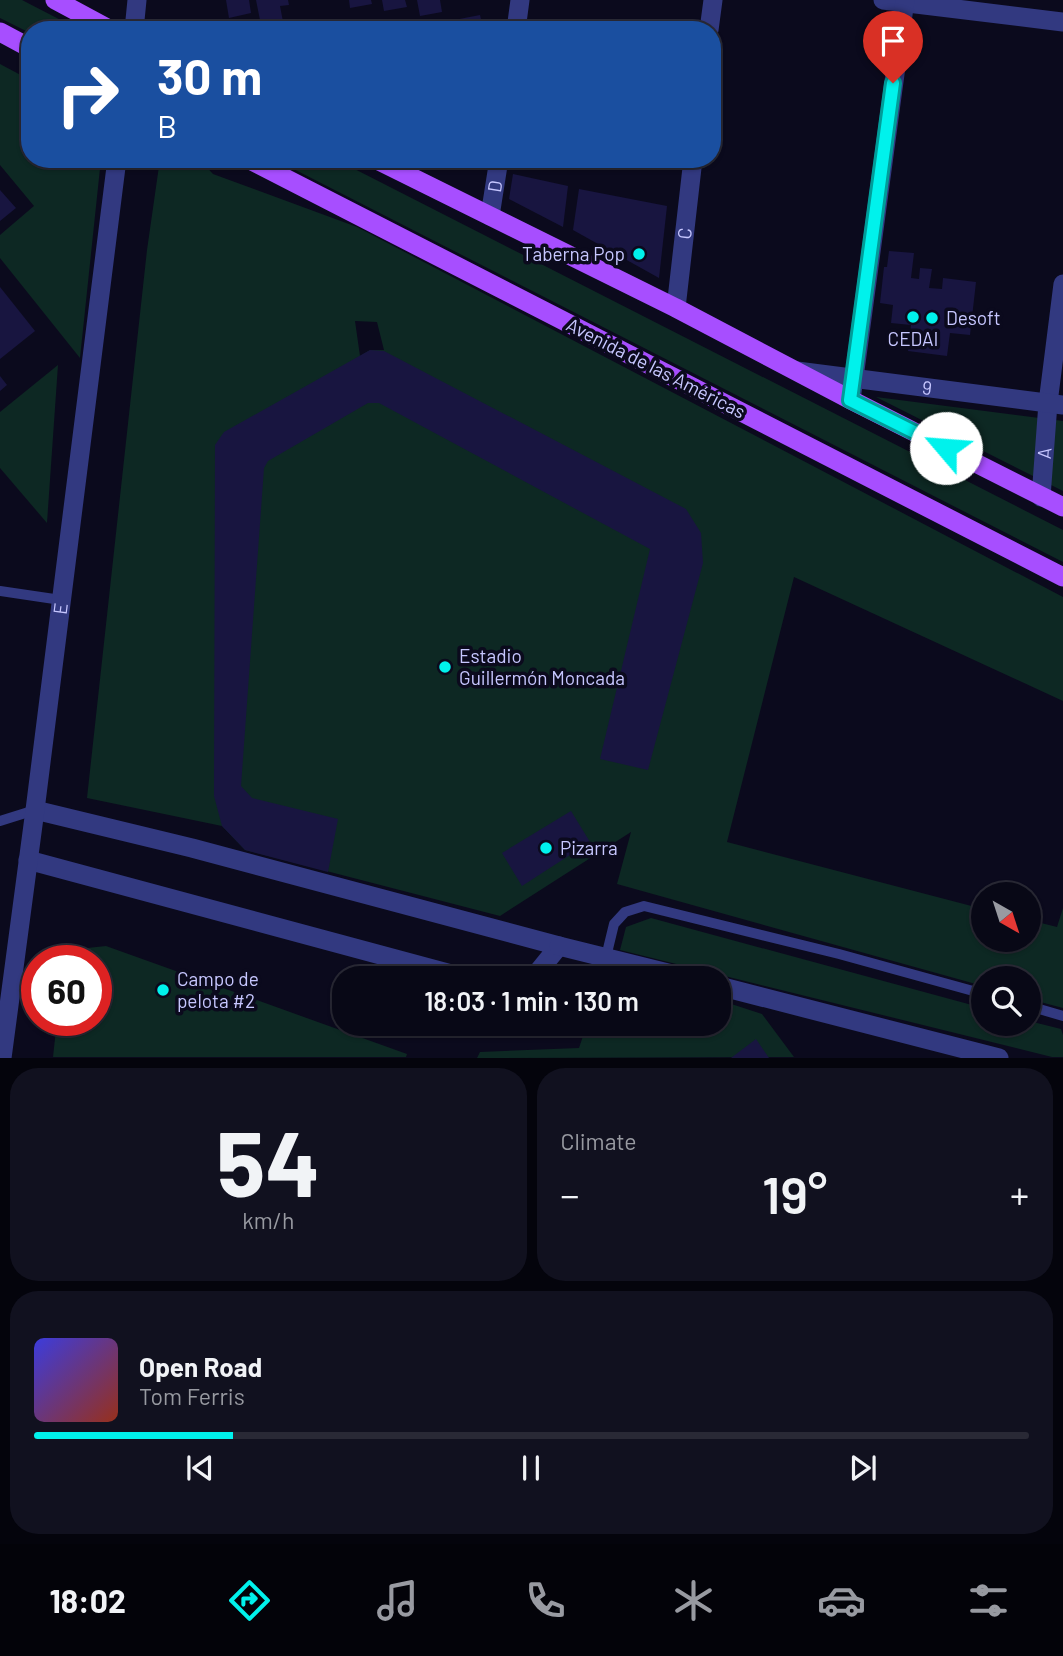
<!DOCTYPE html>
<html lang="en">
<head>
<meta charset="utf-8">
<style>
  body { margin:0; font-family:Barlow,sans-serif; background:#11111f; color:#f1f3f6; height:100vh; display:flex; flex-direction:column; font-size:26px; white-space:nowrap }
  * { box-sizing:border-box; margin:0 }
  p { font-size:23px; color:#989aa1 }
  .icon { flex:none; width:38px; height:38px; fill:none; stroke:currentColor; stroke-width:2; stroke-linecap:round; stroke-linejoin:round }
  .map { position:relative; height:1058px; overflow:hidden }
  .panel { display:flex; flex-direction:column; gap:10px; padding:10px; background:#04040c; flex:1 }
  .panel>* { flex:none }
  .guide { position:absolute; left:21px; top:21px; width:700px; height:147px; border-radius:28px; box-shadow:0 2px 5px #0004,0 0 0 2px #292935; background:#1a4fa0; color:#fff; overflow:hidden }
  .needle { width:46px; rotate:141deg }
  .controls { position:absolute; left:971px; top:882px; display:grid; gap:14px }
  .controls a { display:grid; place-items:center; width:70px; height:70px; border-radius:50%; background:#080816; box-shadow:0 2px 5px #0004,0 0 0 2px #292935; font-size:35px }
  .speed { position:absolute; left:21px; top:945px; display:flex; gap:14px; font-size:35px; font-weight:700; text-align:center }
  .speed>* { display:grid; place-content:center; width:91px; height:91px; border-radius:50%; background:#080816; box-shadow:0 2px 5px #0004,0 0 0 2px #292935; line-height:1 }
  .speed .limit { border:10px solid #d22; background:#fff; color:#111 }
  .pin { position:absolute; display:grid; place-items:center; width:60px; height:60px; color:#fff; margin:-72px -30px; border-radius:50% 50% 50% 0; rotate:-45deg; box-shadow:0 0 7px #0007 }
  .pin .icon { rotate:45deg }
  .me { position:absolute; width:77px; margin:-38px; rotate:297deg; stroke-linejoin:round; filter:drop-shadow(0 0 5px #0008) }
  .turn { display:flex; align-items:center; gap:24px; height:147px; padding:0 21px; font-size:32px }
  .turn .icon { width:91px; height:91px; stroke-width:2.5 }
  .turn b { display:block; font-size:49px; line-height:60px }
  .big { font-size:52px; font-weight:600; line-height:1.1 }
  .panel .widget { flex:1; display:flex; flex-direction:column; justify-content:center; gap:10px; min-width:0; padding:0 24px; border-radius:28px; background:#11111f }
  .panel .dial { align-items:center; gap:0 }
  .dial b { font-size:91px; line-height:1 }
  .song { display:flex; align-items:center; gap:21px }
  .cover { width:84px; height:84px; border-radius:10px; background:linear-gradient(135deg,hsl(240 70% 55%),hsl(10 70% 35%)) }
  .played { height:7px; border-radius:4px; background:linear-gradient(90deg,#00f2ec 20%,#292935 20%) }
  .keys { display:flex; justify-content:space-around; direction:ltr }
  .heat { display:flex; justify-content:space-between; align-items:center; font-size:38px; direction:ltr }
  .panel .tiles { flex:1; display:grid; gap:10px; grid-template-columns:1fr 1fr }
  .widget:last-child { grid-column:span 2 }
  .trip { position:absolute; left:332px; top:966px; width:399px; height:70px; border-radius:28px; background:#080816; box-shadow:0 2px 5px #0004,0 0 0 2px #292935; font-weight:600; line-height:70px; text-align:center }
  .tab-bar { display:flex; height:112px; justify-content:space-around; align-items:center; background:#030309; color:#989aa1 }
  .tab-bar .icon { width:49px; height:49px }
  .tab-bar .selected { color:#00f2ec }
  .tab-bar b { font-size:32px; color:#f1f3f6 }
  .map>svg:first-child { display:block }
  .green { fill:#0d2823; fill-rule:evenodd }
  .building { fill:#181540 }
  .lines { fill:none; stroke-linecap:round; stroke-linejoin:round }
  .service { stroke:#323980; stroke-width:10 }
  .minor { stroke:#323980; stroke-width:19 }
  .tertiary { stroke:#323980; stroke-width:19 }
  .primary { stroke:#a74eff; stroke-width:19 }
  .route-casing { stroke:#009d99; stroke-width:18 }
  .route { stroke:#00f2ec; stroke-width:12 }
  .poi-dot { fill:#00f2ec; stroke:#0b0a1d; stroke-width:2.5 }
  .labels { text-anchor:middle; stroke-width:7; stroke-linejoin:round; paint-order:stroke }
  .street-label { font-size:19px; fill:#c7c7ff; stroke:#0b0a1d }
  .poi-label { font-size:19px; fill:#c7c7ff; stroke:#0b0a1d; text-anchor:start }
</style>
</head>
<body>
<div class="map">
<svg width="1063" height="1058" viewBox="0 0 1063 1058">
  <rect width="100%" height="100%" fill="#0b0a1d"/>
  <g class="green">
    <polygon points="0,0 22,0 80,30 30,30 30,33 0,18"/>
    <polygon points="0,64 30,80 30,159 101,159 80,358 0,258 0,235 34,206 0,165"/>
    <path d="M160,159H199L213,174L357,227L1063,597V701L794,577L727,842L983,909L984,940H1029V920L1057,927L1063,908V1008L1029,999V978H984L983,986L617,884L631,832L500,916L245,850L222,826L87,798L147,250ZM355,321L377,322L384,350H370L360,356Z"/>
    <polygon points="274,159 335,159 1063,530 1063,562"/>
    <polygon points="58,365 47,523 0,468 0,412"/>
    <polygon points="876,397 1063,421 1063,491 1043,481"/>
    <polygon points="651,918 983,1008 984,1024 1029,1024 1029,1021 1061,1029 1063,1035 1063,1057 1052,1057 620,950 626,927"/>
    <polygon points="106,946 407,1054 406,1057 53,1057 57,1020 96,1020 96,961 68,961 78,949"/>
    <polygon points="607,964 651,978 602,978"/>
    <polygon points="719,1000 762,1014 794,1057 477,1058 480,1052 579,1048 587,1024 719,1024"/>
  </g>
  <g class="building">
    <polygon points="226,0 249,0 251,13 229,18"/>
    <polygon points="256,0 288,0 289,5 280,6 284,27 262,30"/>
    <polygon points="349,0 371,0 372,4 350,8"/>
    <polygon points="382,0 405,0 407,7 384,11"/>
    <polygon points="417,0 440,0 442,12 420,16"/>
    <polygon points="480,15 483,28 451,30 449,21"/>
    <polygon points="513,174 568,186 563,227 509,199"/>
    <polygon points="579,189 667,206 659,278 573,230"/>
    <polygon points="0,190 16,208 0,221"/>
    <polygon points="889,251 914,253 911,278 919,279 920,268 932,269 929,288 942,289 943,278 976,282 970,335 950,333 947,356 908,351 911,325 891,323 893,305 880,303 884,267 887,267"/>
    <polygon points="0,287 35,331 0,359"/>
    <polygon points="370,350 384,351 686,509 701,533 703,563 648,770 600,759 650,549 379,403 368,403 268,461 264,468 241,786 252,798 338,819 328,872 245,850 222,826 214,796 215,445 224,432"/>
    <polygon points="0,376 7,385 0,391"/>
    <polygon points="571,811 590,842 522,886 502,853"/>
    <polygon points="756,1039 769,1058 731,1058"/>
  </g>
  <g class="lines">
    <g class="service">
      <polyline points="0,591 61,600"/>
      <polyline points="0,821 35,810"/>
      <polyline points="606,957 614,924 625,912 644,906 839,954 984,994"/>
      <polyline points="1029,1006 1063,1016"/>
    </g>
    <g class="minor">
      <polyline points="883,0 1063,22"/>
      <polyline points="516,30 520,0"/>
      <polyline points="709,30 713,0"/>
      <path id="s1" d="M490,216L499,159"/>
      <path id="s2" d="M676,308L693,159"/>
      <polyline points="851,400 905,0"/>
      <path id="s3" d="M1041,497L1048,403L1063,284"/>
      <polyline points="35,810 192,848 559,946 533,978"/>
      <polyline points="28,860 466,978"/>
      <polyline points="559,946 688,978"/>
      <polyline points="719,986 999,1058"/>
    </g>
    <g class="tertiary">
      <polyline points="134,30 137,0"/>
      <path id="s4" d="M797,371L1063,405"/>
      <path id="s5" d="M2,1058L35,810L117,159"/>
    </g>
    <g class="primary">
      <polyline points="55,0 111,30"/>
      <polyline points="0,32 30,48"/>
      <polyline points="248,159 1063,577"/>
      <polyline points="375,159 676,308 851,400 1063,507"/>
    </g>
  </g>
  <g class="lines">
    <g class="route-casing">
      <polyline id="route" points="893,83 850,400 946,448"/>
    </g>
    <use href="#route" class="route"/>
  </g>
  <g class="poi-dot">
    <circle cx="639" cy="254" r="7"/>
    <circle cx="913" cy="317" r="7"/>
    <circle cx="932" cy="318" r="7"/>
    <circle cx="445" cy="667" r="7"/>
    <circle cx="546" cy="848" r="7"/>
    <circle cx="163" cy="990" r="7"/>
  </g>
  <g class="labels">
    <g class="street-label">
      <text dy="7" stroke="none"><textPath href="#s1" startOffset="30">D</textPath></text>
      <text dy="7" stroke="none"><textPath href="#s2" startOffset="75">C</textPath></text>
      <text transform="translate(656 368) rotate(27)" y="7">Avenida de las Américas</text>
      <text dy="7" stroke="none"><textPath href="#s4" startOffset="131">9</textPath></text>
      <text dy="7" stroke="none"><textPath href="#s3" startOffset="44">A</textPath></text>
      <text dy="7" stroke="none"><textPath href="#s5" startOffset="453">E</textPath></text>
    </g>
    <g class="poi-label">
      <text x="625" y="261" text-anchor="end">Taberna Pop</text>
      <text x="946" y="325">Desoft</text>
      <text x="913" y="346" text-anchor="middle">CEDAI</text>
      <text x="459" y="663">Estadio<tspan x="459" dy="22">Guillermón Moncada</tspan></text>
      <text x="560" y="855">Pizarra</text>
      <text x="177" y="986">Campo de<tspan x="177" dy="22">pelota #2</tspan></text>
    </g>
  </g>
</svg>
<div class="controls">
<a><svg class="needle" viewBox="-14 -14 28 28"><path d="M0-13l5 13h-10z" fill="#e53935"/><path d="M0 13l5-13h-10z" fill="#989aa1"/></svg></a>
<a><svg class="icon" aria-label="search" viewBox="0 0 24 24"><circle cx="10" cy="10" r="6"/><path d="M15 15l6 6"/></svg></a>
</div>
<div class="speed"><div class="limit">60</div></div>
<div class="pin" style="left:893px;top:83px;background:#d93025"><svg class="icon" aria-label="arrive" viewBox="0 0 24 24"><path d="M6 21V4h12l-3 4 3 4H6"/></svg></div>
<svg class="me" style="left:946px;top:448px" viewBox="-20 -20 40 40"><circle r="19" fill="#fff"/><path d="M0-13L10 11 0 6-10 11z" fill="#00f2ec"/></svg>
<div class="trip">18:03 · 1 min · 130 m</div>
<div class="guide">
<div class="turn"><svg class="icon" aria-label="right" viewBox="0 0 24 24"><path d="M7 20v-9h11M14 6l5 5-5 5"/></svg><div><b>30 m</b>B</div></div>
</div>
</div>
<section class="panel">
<div class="tiles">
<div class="widget dial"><b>54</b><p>km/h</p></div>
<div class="widget"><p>Climate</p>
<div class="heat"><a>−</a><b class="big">19°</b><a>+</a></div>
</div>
<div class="widget">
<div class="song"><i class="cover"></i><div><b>Open Road</b><p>Tom Ferris</p></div></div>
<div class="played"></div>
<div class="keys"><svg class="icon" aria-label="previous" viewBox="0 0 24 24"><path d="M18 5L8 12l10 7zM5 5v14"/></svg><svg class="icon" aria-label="pause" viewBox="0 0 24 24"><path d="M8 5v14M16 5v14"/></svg><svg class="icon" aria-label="next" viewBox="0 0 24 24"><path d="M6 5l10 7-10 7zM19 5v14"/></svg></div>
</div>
</div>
</section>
<nav class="tab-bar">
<b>18:02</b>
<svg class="icon selected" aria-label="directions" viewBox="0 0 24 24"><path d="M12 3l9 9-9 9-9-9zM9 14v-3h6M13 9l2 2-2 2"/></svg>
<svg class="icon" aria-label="music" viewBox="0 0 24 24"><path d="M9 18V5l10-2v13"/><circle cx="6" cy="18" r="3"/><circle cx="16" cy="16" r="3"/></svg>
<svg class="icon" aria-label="phone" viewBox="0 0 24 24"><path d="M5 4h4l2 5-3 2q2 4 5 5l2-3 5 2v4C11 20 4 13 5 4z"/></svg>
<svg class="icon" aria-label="climate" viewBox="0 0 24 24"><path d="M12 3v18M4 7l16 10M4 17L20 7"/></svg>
<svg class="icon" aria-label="car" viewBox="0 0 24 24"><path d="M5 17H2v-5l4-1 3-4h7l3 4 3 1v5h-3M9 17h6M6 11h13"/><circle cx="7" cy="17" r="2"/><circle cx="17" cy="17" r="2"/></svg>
<svg class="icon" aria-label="filters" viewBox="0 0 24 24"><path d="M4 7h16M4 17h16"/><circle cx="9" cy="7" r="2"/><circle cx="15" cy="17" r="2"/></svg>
</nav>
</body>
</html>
